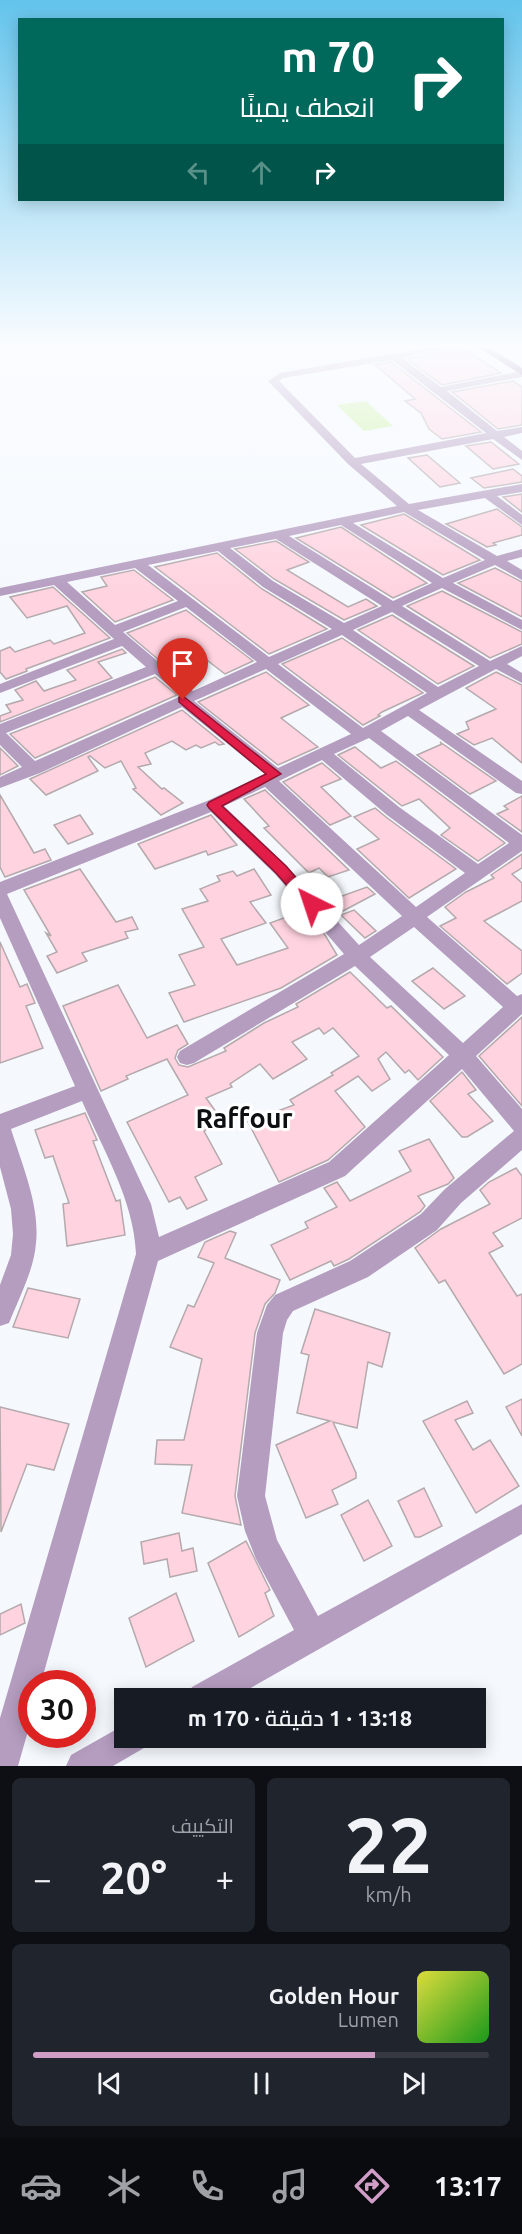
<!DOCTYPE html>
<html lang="ar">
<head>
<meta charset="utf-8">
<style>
  body { margin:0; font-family:Ubuntu,Cairo,sans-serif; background:#20242c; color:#f1f3f6; direction:rtl; height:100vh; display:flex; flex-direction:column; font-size:22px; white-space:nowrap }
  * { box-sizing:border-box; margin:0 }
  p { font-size:20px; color:#9ea1a6 }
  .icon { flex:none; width:33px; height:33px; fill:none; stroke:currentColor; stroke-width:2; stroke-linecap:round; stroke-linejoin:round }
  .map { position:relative; height:1766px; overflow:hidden; direction:ltr }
  .side { display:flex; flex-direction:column; gap:12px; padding:12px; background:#0d0f14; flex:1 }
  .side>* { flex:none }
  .guide { position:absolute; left:18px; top:18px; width:486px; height:183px; border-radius:0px; box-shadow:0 3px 15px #0003; direction:rtl; background:#00695c; color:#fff; overflow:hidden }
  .speed { position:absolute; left:18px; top:1670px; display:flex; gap:12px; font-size:30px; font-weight:700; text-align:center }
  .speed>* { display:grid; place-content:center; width:78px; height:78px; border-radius:50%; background:#171b24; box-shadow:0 3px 15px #0003; line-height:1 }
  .speed .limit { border:9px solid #d22; background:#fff; color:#111 }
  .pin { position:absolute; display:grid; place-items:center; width:51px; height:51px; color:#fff; margin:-62px -26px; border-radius:50% 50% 50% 0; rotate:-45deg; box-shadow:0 0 6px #0007 }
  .pin .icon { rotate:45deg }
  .me { position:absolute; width:66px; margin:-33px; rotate:319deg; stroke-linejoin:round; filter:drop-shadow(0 0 4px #0008) }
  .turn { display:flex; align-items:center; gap:21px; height:126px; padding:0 30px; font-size:27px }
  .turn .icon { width:78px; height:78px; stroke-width:2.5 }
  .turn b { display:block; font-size:42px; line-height:51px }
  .lanes { display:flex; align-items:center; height:57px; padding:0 30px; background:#0003; justify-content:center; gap:30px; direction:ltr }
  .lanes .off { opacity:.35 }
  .big { font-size:45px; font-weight:600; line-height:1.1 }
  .side .widget { flex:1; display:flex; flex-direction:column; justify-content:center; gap:9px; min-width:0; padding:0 21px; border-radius:9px; background:#20242c }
  .side .dial { align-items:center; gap:0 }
  .dial b { font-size:78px; line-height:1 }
  .song { display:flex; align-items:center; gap:18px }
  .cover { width:72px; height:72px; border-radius:9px; background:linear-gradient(135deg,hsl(60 70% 55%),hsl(120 70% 35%)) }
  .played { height:6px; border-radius:3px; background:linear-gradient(90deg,#d09dc7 75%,#363941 75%) }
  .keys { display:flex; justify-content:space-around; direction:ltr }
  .heat { display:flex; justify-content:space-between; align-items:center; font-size:33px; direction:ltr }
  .side .tiles { flex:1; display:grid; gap:12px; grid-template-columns:1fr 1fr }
  .widget:last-child { grid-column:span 2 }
  .trip { position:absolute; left:114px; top:1688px; width:372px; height:60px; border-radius:0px; background:#171b24; box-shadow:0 3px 15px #0003; font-weight:600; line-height:60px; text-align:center; direction:rtl }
  .tab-bar { display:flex; height:96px; justify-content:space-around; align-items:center; background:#090b0e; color:#9ea1a6 }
  .tab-bar .icon { width:42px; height:42px }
  .tab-bar .active { color:#d09dc7 }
  .tab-bar b { font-size:27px; color:#f1f3f6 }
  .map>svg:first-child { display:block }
  .green { fill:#c7f297 }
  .building { fill:#ffd3e0; stroke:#b4a9ac; stroke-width:1.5 }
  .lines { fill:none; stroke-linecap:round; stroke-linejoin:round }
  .minor { fill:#b59dc0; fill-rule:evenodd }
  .major { fill:#7b4f8f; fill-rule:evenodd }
  .route { fill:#e11d48; stroke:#92132f; stroke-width:1.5 }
  .labels { text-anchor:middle; stroke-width:6; stroke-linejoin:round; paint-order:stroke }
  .near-quarter-label { font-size:27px; font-weight:bold; fill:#0d0f11; stroke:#fff }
</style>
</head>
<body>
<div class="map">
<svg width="522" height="1766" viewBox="0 0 522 1766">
  <rect width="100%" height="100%" fill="#f5f9fe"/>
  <polygon class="green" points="366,401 393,426 364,431 337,405"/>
  <g class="building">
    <polygon points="450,349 468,351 501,373 442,385 407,359"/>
    <polygon points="391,362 481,432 442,439 429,429 421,413 405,401 415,399 375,365"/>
    <polygon points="513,381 522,387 522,425 498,429 452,392"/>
    <polygon points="491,442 519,464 493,469 466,446"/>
    <polygon points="427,455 460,483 440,487 408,458"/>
    <polygon points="513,469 522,476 522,482 484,488 471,478"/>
    <polygon points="522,494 522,512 503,497"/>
    <polygon points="497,509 522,527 522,535 493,543 496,545 487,547 446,524"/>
    <polygon points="404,514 480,560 443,575 361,525"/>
    <polygon points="341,527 427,583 393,598 296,538"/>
    <polygon points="276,541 309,562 287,570 348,607 366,599 377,606 344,620 274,579 235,549"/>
    <polygon points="217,553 262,589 327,629 269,654 155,567"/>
    <polygon points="495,568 522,582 522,617 458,583"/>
    <polygon points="134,570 173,600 115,622 82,592 107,586 101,577"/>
    <polygon points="53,587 110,638 26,669 27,671 6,679 0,672 0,651 10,647 15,652 50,640 54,644 85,633 67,606 27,618 10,597"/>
    <polygon points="442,591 522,632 522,644 490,658 407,606"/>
    <polygon points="186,610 253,661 225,674 199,654 166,666 127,633"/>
    <polygon points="392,615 474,666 438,684 358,630"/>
    <polygon points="342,638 423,693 382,712 378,715 380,716 363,725 282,664"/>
    <polygon points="122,649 126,653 98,662 112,678 0,722 0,716 11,712 6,705 23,700 15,690 36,681 44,691 76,680 67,670"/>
    <polygon points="266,672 309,705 281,718 318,747 278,765 198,702"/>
    <polygon points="496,672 522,685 522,763 492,738 474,745 457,734 469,729 466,722 496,709 466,688"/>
    <polygon points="155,677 177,695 35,758 10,734"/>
    <polygon points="182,710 224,744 219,745 215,742 201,748 196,745 186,750 172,741 145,753 151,764 138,767 162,789 164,788 183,803 161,815 133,789 136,788 121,761 105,768 90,756 88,757 98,771 46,795 30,779"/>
    <polygon points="440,742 496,781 470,794 417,755 442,744"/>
    <polygon points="355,747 381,768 396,761 505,843 478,861 441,835 450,828 419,799 402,806 338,755"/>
    <polygon points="0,748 18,766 0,775"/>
    <polygon points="322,763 341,779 321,787 351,816 330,825 283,782"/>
    <polygon points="265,790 349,870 328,877 319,868 309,873 264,828 269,826 244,799"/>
    <polygon points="0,795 34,853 45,849 51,860 5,877 0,867"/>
    <polygon points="522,796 522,832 497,814 508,809 504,806"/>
    <polygon points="375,808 386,817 456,869 409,898 357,849 379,839 354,817"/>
    <polygon points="80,815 93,834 68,844 54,825"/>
    <polygon points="211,815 237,845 208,855 206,851 155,869 138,844"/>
    <polygon points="522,854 522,868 512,874 522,883 522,901 484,921 522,951 522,973 507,984 440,926 456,918 445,907 466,892 494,878 491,875"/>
    <polygon points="80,869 116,922 132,917 138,929 125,932 128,938 82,953 87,961 57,973 47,956 57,952 46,933 51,936 24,890"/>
    <polygon points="254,869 271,895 250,902 266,923 221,939 237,965 288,948 270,923 303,911 313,925 316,925 325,935 337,955 281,988 184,1022 169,993 195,985 179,955 204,947 182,909 208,901 200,889 220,881 217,876 233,871 237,876"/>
    <polygon points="367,887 375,894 341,912 328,901"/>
    <polygon points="354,910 376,931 365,938 341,915"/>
    <polygon points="0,942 20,987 27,984 35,1003 26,1006 43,1048 0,1063"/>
    <polygon points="433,968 465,996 444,1009 412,981"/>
    <polygon points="350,972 387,1008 391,1006 443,1057 418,1080 409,1070 405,1073 386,1052 378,1059 390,1079 372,1091 358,1076 335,1091 365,1127 328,1160 279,1182 248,1122 294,1105 290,1100 333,1075 331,1073 359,1056 333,1028 324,1034 319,1028 292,1042 307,1059 273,1079 260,1064 230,1084 232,1087 206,1098 222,1120 204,1131 222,1164 195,1177 207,1200 187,1209 180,1197 169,1202 127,1122 188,1095 167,1059 126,1076 128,1079 101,1091 63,1006 118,985 147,1038 177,1025 188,1044 178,1050 175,1058 179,1065 188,1067 226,1051 224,1048 264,1023 298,1007 296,1004"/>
    <polygon points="522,1017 522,1106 479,1056"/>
    <polygon points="462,1072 476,1090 468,1094 493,1121 467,1137 462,1137 430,1101"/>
    <polygon points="85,1113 97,1140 93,1141 116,1201 120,1200 125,1235 67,1246 63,1204 69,1203 53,1156 45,1158 35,1130"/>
    <polygon points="429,1139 454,1178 448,1184 418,1196 425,1206 420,1212 349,1259 334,1266 331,1261 290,1280 271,1245 308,1228 305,1222 337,1207 324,1188 337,1182 350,1201 411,1171 399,1151"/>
    <polygon points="516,1168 522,1176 522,1218 493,1233 503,1246 489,1253 517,1296 522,1294 522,1364 504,1374 445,1280 439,1283 415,1248 441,1229 490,1204 480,1190 489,1182"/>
    <polygon points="230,1231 236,1233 225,1258 280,1280 275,1293 265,1304 255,1333 235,1496 241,1525 182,1513 192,1465 155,1464 157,1440 184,1440 202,1359 170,1347 188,1305 194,1307 214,1263 198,1257 205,1242"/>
    <polygon points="28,1288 80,1299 68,1338 13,1327"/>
    <polygon points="315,1309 390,1333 382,1367 368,1362 357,1428 333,1422 356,1473 356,1478 332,1490 338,1504 306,1518 276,1445 330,1421 297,1413 309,1355 301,1353"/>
    <polygon points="522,1399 522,1436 506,1407"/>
    <polygon points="467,1401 473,1413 455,1420 473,1450 490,1440 519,1486 476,1513 423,1421"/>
    <polygon points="0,1407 69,1424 54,1470 27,1464 1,1532"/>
    <polygon points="424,1488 442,1526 420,1537 415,1537 398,1501"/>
    <polygon points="368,1500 392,1546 364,1561 341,1515"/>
    <polygon points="179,1533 182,1551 193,1548 197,1571 170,1577 167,1559 144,1564 141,1542"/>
    <polygon points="246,1541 270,1590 265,1593 274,1616 239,1637 208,1563"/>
    <polygon points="176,1593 194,1641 146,1667 129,1618"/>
    <polygon points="21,1604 25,1623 0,1635 0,1614"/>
  </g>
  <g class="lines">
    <g class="minor">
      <path d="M425,348H446L402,358L441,387L522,371V377L447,391L497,431L522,427V433L504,437L522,451V460L493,439L361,464L409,504L522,484V492L497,496L522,515V525L485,498L418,510L497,556L522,549V557L507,561L522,570V580L495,565L453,583L522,620V630L442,588L402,606L490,661L522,646V656L507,664L522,673V683L496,669L419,710L522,781V794L516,793L408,716L381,731L522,835V851L427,917L517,996L522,994V1014L476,1056L522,1109V1150L461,1203L437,1230L368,1277L293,1311L287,1320L283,1333L265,1496L277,1540L318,1616L522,1504V1534L233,1698H188L192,1687L294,1630L256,1559L245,1531L237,1496L257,1333L267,1305L275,1295L350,1261L421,1214L445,1189L514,1131L462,1069L345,1176L158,1261L41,1683H32V1717L18,1766H0V1718L136,1254C134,1200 103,1150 82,1101L11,1129C22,1165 40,1205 36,1243C34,1270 19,1298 9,1323L0,1326V1285L11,1255L13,1234L11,1209L0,1167V1114L75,1086L0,918V882L207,801L265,774L182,707L40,773L0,788V777L22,767L0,745V724L146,667L122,646L0,693V684L114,639L54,585L0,596V588L397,506L348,464L268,381L280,373ZM392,360L486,433L355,458L279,381L283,378ZM404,512L485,560L443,578L353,523ZM341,525L432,583L393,601L289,536ZM276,539L382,606L344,623L273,581L230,548ZM218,551L263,587L332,629L269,657L148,565ZM135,568L178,601L115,625L67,582ZM186,607L257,662L193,691L123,632ZM392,612L479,666L438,687L353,630ZM342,635L427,693L363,728L278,664ZM266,669L351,734L278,768L194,701ZM155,674L181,696L35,761L6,733ZM369,738L509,843L478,864L399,807L334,754ZM322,760L387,815L465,873L416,907L279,781ZM265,787L402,916L359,945L287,866L224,806ZM211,812L275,874L344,954L180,1051L177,1057L180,1063L187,1065L194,1063L355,966L449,1055L329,1162L159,1237L151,1204L7,894ZM414,927L503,1007L463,1043L370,957Z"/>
      <polygon points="124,1725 124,1737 149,1737 144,1748 113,1766 66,1766 71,1755"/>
    </g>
    <polygon class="major" points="479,348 490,348 522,368 522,375"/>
  </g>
  <linearGradient id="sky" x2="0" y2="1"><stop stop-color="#64c4ec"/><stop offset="0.58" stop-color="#fafcff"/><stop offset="1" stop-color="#fafcff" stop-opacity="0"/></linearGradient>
  <rect width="522" height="595" fill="url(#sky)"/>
  <polygon class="route" points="183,696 281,774 222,806 286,866 316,901 319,904 316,908 307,908 276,873 209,808 207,805 209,802 266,774 179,702 179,697"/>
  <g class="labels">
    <g class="near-quarter-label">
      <text x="244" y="1128">Raffour</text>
    </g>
  </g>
</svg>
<div class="speed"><div class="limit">30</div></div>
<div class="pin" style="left:183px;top:700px;background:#d93025"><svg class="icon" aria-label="arrive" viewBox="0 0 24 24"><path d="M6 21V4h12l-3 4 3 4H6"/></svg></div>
<svg class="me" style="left:312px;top:904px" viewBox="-20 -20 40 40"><circle r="19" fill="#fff"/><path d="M0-13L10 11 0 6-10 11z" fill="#e11d48"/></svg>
<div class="trip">13:18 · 1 دقيقة · 170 m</div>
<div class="guide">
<div class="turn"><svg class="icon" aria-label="right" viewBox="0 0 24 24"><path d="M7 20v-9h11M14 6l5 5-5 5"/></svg><div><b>70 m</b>انعطف يمينًا</div></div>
<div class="lanes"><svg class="icon off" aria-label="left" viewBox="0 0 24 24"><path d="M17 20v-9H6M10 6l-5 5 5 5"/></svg><svg class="icon off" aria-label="ahead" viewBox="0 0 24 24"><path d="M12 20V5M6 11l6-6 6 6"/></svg><svg class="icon" aria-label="right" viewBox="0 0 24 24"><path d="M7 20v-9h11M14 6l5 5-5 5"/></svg></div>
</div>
</div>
<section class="side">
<div class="tiles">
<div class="widget dial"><b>22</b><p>km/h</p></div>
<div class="widget"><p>التكييف</p>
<div class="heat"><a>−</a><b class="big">20°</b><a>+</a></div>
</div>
<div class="widget">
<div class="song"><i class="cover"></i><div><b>Golden Hour</b><p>Lumen</p></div></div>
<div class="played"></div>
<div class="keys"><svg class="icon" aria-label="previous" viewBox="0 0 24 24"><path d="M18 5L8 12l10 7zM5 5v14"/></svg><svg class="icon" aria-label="pause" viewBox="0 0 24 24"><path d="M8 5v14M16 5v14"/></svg><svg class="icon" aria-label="next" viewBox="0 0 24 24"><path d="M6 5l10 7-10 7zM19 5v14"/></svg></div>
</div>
</div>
</section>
<nav class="tab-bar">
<b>13:17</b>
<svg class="icon active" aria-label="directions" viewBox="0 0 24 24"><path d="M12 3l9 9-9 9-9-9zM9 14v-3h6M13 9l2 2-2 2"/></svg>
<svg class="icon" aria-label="music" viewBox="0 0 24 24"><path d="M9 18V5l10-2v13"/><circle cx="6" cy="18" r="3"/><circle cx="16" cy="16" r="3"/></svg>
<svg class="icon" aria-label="phone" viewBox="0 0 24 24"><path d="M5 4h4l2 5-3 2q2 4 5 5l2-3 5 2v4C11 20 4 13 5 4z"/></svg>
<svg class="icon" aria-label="climate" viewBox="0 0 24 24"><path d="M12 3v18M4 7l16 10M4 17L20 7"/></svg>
<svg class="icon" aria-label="car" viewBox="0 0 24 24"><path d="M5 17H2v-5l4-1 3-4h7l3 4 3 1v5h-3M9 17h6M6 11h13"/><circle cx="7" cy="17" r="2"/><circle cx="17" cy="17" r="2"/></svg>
</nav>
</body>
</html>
